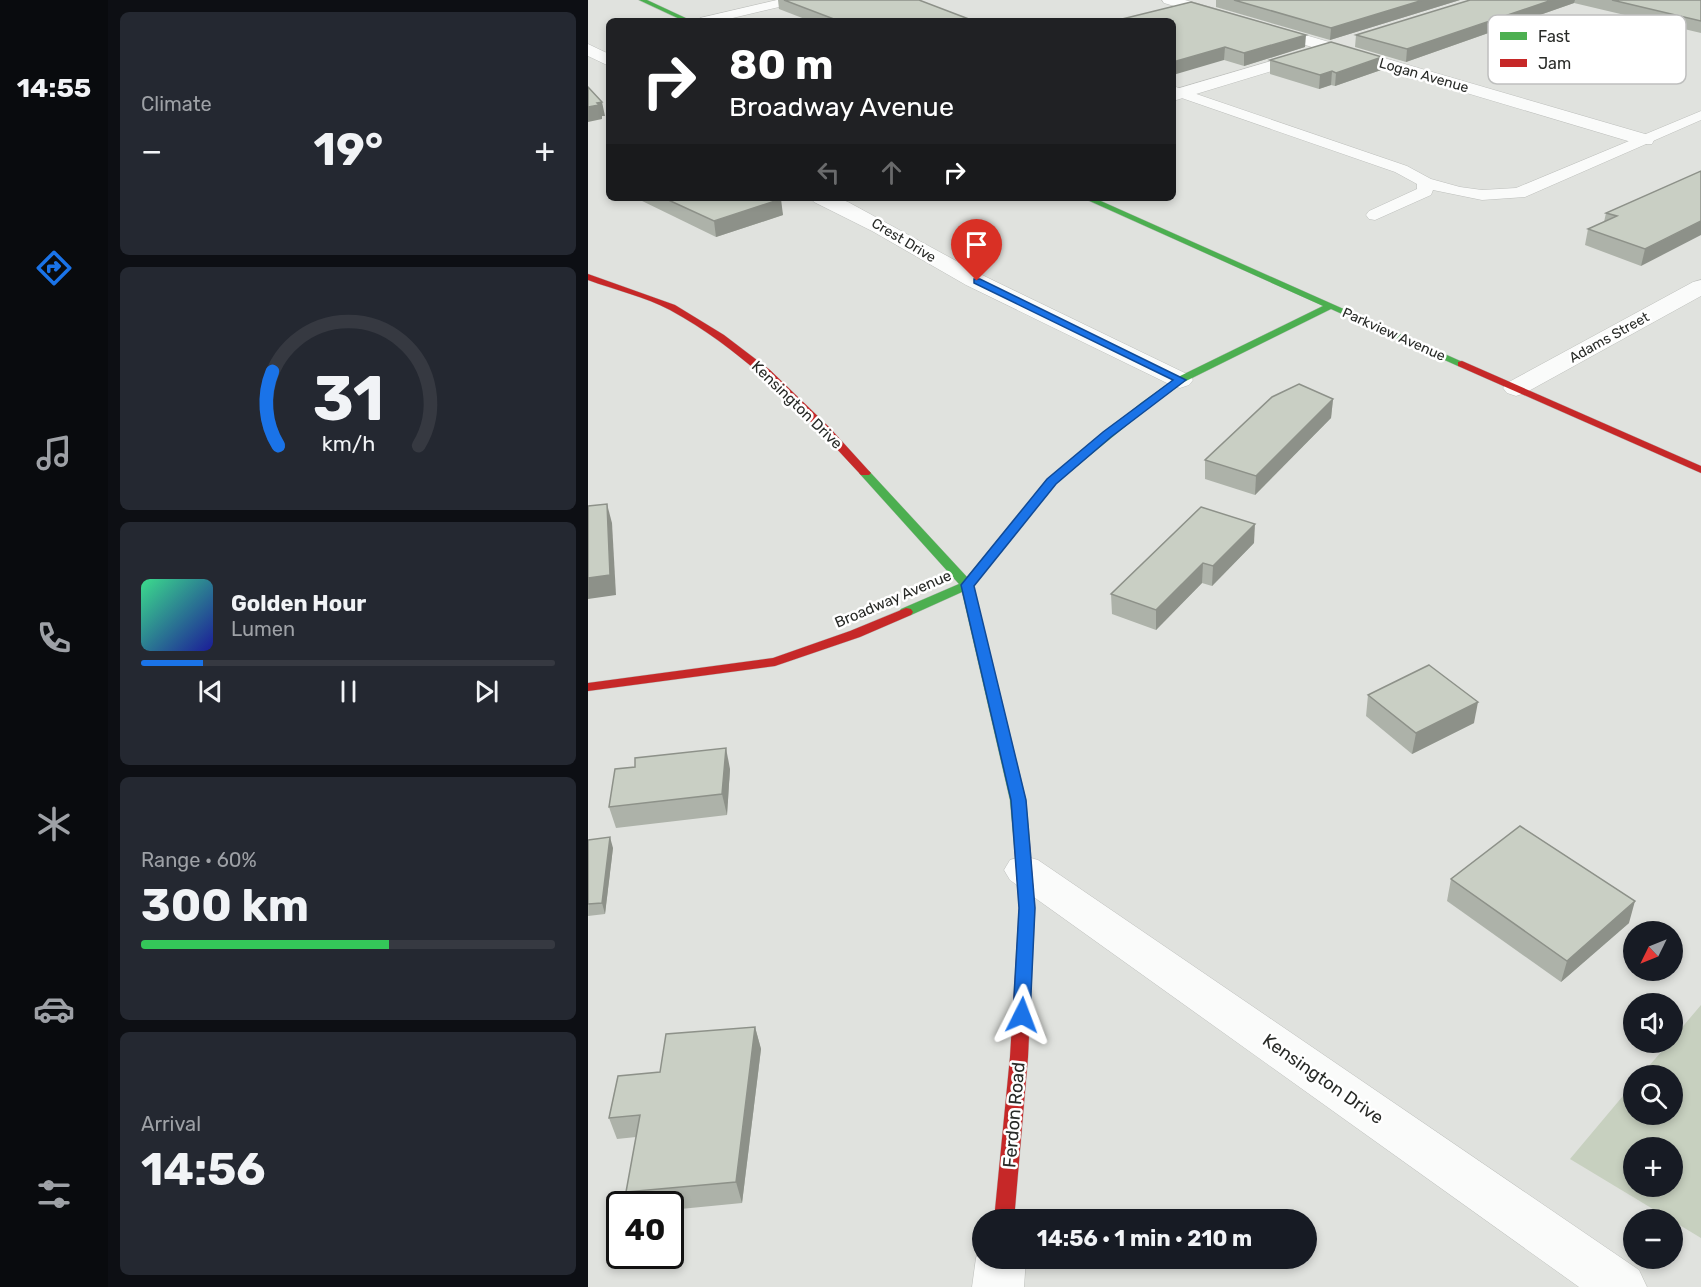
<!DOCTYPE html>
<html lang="en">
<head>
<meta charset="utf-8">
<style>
  body { margin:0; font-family:Rubik,sans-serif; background:#242831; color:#f1f3f6; height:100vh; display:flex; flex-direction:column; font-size:22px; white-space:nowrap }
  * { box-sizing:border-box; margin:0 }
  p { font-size:20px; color:#9ea1a6 }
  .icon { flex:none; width:33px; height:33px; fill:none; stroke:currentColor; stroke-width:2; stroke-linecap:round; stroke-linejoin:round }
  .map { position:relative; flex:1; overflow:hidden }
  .panel { display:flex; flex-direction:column; gap:12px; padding:12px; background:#0d0f14; width:480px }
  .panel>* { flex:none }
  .guide { position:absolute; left:18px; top:18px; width:570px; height:183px; border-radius:9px; box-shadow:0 3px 9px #0003; background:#202124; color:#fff; overflow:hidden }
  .needle { width:39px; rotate:227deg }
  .buttons { position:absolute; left:1035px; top:921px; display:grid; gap:12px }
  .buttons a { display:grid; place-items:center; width:60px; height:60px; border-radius:50%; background:#171b24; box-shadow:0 3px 9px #0003; font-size:30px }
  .speed { position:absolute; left:18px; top:1191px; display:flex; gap:12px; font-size:30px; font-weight:700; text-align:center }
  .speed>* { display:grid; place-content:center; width:78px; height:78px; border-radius:50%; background:#171b24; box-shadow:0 3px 9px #0003; line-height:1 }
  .speed .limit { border:3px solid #111; border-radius:9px; background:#fff; color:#111 }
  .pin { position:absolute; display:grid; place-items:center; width:51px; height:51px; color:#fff; margin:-62px -26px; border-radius:50% 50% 50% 0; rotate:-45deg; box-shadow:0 0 6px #0007 }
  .pin .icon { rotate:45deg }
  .me { position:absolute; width:66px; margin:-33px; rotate:3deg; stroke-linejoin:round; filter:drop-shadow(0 0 4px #0008) }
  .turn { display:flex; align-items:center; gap:21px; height:126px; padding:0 24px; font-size:27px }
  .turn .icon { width:78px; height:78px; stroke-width:2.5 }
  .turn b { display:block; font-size:42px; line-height:51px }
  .lanes { display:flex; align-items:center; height:57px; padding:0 24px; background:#0003; justify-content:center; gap:30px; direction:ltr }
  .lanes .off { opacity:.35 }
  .big { font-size:45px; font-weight:700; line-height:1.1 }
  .panel .card { flex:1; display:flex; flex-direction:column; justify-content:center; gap:9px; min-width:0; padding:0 21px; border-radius:9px; background:#242831 }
  .panel .dial { align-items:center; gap:0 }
  .dial svg { height:156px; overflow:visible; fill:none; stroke:#363941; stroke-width:7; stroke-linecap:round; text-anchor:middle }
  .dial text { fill:#f1f3f6; stroke:none }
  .song { display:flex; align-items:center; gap:18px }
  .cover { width:72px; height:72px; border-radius:9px; background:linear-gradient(135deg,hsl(150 70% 55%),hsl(240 70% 35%)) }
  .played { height:6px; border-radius:3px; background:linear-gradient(90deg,#1a73e8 15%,#363941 15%) }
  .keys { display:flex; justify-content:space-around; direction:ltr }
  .heat { display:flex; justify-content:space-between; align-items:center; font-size:33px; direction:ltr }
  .charge { height:9px; border-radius:4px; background:linear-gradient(90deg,#34c759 60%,#363941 0) }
  .trip { position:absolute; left:384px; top:1209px; width:345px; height:60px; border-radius:30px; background:#171b24; box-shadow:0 3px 9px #0003; font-weight:700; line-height:60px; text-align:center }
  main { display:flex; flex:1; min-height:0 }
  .dock { display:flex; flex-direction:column; width:108px; justify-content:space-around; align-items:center; background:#090b0e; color:#9ea1a6 }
  .dock .icon { width:42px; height:42px }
  .dock .active { color:#1a73e8 }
  .dock b { font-size:27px; color:#f1f3f6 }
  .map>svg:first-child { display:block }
  .green { fill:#c7d0bf; fill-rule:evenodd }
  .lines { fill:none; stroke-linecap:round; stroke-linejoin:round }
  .lane-casing { stroke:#bdbfbc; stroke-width:1 }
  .street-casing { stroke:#bdbfbc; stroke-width:1 }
  .fast-casing { stroke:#bdbfbc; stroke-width:1 }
  .jam-casing { stroke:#bdbfbc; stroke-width:1 }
  .lane { fill:#fafbfa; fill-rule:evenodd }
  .street { fill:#fafbfa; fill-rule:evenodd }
  .fast { fill:#4caf50; fill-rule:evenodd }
  .jam { fill:#c62828; fill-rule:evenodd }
  .wall { fill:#adb2a9 }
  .shaded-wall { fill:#8d9189 }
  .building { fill:#c9cfc4; stroke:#8d9189; stroke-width:1.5 }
  .route { fill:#1a73e8; stroke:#114b97; stroke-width:1.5 }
  .labels { text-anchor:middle; stroke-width:5; stroke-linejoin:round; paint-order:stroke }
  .far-street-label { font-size:14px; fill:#282a27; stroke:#fff }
  .street-label { font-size:15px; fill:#282a27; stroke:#fff }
  .near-street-label { font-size:18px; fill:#282a27; stroke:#fff }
  .key { fill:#fff; stroke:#bebfbe; stroke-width:1.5 }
  .key-label { font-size:16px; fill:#282a27 }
</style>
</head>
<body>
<main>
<nav class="dock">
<b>14:55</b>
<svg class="icon active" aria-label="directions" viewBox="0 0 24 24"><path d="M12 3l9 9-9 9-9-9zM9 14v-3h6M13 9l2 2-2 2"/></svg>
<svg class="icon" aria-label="music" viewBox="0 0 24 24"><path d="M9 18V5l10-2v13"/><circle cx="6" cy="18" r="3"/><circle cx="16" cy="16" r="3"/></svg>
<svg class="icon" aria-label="phone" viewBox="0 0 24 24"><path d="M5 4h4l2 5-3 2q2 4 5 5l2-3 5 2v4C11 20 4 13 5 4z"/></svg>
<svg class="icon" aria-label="climate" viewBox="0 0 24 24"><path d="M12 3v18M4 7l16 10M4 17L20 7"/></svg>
<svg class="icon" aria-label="car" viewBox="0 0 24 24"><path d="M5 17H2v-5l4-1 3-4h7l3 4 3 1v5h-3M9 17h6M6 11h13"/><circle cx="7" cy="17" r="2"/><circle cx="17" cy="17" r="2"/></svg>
<svg class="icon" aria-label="filters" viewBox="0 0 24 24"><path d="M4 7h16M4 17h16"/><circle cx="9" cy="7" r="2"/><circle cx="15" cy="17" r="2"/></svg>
</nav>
<section class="panel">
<div class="card"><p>Climate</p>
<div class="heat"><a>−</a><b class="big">19°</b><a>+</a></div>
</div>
<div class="card dial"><svg viewBox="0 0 100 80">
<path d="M14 69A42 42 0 1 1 86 69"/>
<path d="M14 69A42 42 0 0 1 11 31" stroke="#1a73e8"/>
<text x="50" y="56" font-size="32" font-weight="700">31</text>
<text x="50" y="72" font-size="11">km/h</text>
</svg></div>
<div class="card">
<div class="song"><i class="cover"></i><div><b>Golden Hour</b><p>Lumen</p></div></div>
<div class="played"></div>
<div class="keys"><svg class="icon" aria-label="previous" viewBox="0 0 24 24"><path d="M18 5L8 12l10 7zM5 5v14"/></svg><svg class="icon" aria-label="pause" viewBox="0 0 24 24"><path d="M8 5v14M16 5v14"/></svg><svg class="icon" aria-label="next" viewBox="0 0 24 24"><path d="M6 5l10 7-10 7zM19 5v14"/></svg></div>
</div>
<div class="card"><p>Range · 60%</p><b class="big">300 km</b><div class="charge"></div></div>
<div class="card"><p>Arrival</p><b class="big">14:56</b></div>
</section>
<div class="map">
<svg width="1113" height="1287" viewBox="0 0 1113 1287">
  <rect width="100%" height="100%" fill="#e0e2de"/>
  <path class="green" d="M1113,1005V1238L982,1159L1045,1084L1046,1114H1084V1076L1053,1075L1081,1043L1084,1042L1085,1038ZM1046,1148H1084V1186H1046Z"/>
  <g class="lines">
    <g class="lane-casing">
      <g id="lane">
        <polygon points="189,0 210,0 208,3 132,21 110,21 112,18"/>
        <polygon points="585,86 819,166 843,179 872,187 894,190 928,188 1113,111 1113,120 937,197 894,200 845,190 843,195 787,220 781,219 778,215 781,211 829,189 829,184 807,172 585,95"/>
      </g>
    </g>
    <g class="street-casing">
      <g id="street">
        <polygon points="574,0 597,0 1064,136 1066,140 1064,144 1050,144 576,3"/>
        <polygon points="0,44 21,54 21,66 0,56"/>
        <polygon points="724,49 730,51 732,54 730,57 585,101 585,90"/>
        <polygon points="223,198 250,198 260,202 394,275 601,375 605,380 601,385 592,388 583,385 378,285 284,231 226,202"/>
        <polygon points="1113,280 1113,296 937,393 928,396 919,393 915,388 919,383 1105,282"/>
        <polygon points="436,856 450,860 1051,1270 1059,1287 991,1287 422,880 416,870 422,860"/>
        <polygon points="394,1243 394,1258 438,1258 436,1287 384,1287 388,1258"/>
      </g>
    </g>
    <g class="fast-casing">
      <g id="fast">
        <polygon points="51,0 59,0 104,21 96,21"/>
        <polygon points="495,198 506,198 879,364 878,366 870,366 743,309 596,382 561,407 467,484 385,585 438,800 442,844 440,848 428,848 426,844 422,800 374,592 323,615 313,615 311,612 313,609 371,584 271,473 277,470 281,471 379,577 459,480 553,403 588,378 735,306"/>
      </g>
    </g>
    <g class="jam-casing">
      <g id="jam">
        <path d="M0,274L87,305L136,335L182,370L241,427L281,471L283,473L281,475H273C216,413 157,351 82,310C58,297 27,290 0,280Z"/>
        <polygon points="874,361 1113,466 1113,473 870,366 870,362"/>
        <polygon points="318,608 323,609 325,612 323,615 272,637 187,666 0,691 0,683 185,658 262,631"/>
        <polygon points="434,838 440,840 442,844 447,908 440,1057 426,1220 406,1220 422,1057 431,908 426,844 428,840"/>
      </g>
    </g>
    <use href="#lane" class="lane"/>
    <use href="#street" class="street"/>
    <use href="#fast" class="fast"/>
    <use href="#jam" class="jam"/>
  </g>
  <g class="wall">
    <polygon points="190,0 331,0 386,21 222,21 191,9"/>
    <polygon points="628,0 872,0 742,40 628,7"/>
    <polygon points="882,0 1113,0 1113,33 986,3 818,62 767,47 768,35"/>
    <polygon points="585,21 717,47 656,66 636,60"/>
    <polygon points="682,60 793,70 747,86 743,85 731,89 682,74"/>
    <polygon points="1113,171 1053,266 997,245 1000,229 1016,222 1018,213"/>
    <polygon points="48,198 190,198 195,215 128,237"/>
    <polygon points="745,399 743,418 667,495 617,479 617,460"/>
    <polygon points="666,543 624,586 614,583 568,630 524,614 523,594"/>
    <polygon points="780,695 886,723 824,754 778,716"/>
    <polygon points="142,769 139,815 28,828 21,807"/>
    <polygon points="0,840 25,848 17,914 0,916"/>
    <polygon points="863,879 1041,923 973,982 859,901"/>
    <polygon points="167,1027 173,1049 154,1203 82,1210 82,1204 43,1204 38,1192 48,1137 29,1139 21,1118 72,1072"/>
  </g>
  <g class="shaded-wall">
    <polygon points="835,0 872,0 742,40 743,28"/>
    <polygon points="964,0 987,0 986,3 818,62 819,49"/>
    <polygon points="718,35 717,47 656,66 656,53"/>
    <polygon points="637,47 636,60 585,75 585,62"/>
    <polygon points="794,57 793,70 747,86 748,73"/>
    <polygon points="744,71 743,85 731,89 732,75"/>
    <polygon points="14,102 17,116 14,116 14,119 0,122 0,107 9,103"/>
    <polygon points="193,199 195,215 128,237 126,221"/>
    <polygon points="1113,221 1113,235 1053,266 1057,249"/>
    <polygon points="745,399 743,418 667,495 668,476"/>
    <polygon points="19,504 24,523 28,595 0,599 0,578"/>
    <polygon points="667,524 666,543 624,586 625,566"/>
    <polygon points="615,563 614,583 568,630 568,610"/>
    <polygon points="890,702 886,723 824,754 828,733"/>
    <polygon points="138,748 142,769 139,815 134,794"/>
    <polygon points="22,837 25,848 17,914 14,903"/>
    <polygon points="1047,901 1041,923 973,982 979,961"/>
    <polygon points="167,1027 173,1049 154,1203 148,1182"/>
  </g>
  <g class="building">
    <polygon points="196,0 331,0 386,21 251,21"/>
    <polygon points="646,0 835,0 743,28"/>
    <polygon points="882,0 964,0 819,49 768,35"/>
    <polygon points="1024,0 1113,0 1113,21"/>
    <polygon points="603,2 718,35 656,53 637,47 585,62 585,21 526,21"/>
    <polygon points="743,42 794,57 748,73 744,71 732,75 682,60"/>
    <polygon points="0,87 14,102 9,103 11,105 0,107"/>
    <polygon points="1113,171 1113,221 1057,249 1000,229 1029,216 1018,213"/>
    <polygon points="76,198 190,198 193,199 126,221"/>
    <polygon points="711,384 745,399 668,476 617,460 684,397"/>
    <polygon points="19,504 22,575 0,578 0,506"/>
    <polygon points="613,507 667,524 625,566 615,563 568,610 523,594"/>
    <polygon points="841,665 890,702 828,733 780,695"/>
    <polygon points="138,748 134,794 21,807 27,769 47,767 47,758"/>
    <polygon points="932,826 1047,901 979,961 863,879"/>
    <polygon points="22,837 14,903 0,904 0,840"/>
    <polygon points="167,1027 148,1182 38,1192 52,1115 21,1118 30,1076 72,1072 78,1034"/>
  </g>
  <polygon class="route" points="386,279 392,279 598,380 523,437 468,484 386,586 438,800 447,908 442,1015 440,1020 434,1022 427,1020 425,1015 431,908 423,800 373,585 459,479 515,432 585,380 386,283"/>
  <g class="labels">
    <g class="far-street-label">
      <text transform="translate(836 75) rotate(16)" y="5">Logan Avenue</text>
      <text transform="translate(316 240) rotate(31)" y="5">Crest Drive</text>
      <text transform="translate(806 334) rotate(24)" y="5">Parkview Avenue</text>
      <text transform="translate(1021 337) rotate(-29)" y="5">Adams Street</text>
    </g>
    <g class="street-label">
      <text transform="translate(209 405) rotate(44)" y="5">Kensington Drive</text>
      <text transform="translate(305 599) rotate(-23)" y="5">Broadway Avenue</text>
    </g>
    <g class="near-street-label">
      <text transform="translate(735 1079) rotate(35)" y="6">Kensington Drive</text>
      <text transform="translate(426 1115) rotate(-85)" y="6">Ferdon Road</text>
    </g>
  </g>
  <rect x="900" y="15" width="198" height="69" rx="9" class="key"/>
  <rect x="912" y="32" width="27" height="8" fill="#4caf50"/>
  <rect x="912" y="59" width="27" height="8" fill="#c62828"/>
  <g class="key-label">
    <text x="950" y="42">Fast</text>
    <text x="950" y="69">Jam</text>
  </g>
</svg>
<div class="buttons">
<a><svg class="needle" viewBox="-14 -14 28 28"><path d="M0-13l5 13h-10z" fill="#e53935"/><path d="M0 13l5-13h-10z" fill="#9ea1a6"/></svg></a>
<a><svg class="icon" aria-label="sound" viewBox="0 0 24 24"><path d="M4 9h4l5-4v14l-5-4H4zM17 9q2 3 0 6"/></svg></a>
<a><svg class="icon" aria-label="search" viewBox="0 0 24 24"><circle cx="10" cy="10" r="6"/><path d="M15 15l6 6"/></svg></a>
<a>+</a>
<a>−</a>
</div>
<div class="speed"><div class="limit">40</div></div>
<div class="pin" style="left:389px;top:281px;background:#d93025"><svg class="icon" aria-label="arrive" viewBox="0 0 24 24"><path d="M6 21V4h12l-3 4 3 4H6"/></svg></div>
<svg class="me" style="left:434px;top:1015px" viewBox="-20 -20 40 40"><path d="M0-17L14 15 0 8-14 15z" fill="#1a73e8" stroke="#fff" stroke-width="4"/></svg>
<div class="trip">14:56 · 1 min · 210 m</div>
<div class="guide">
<div class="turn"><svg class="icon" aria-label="right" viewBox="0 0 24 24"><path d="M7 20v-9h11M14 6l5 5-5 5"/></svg><div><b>80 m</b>Broadway Avenue</div></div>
<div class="lanes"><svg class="icon off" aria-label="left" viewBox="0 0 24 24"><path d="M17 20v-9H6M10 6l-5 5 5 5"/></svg><svg class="icon off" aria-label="ahead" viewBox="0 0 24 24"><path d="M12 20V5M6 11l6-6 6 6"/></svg><svg class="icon" aria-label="right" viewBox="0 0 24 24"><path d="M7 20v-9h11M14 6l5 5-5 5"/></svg></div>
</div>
</div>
</main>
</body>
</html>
